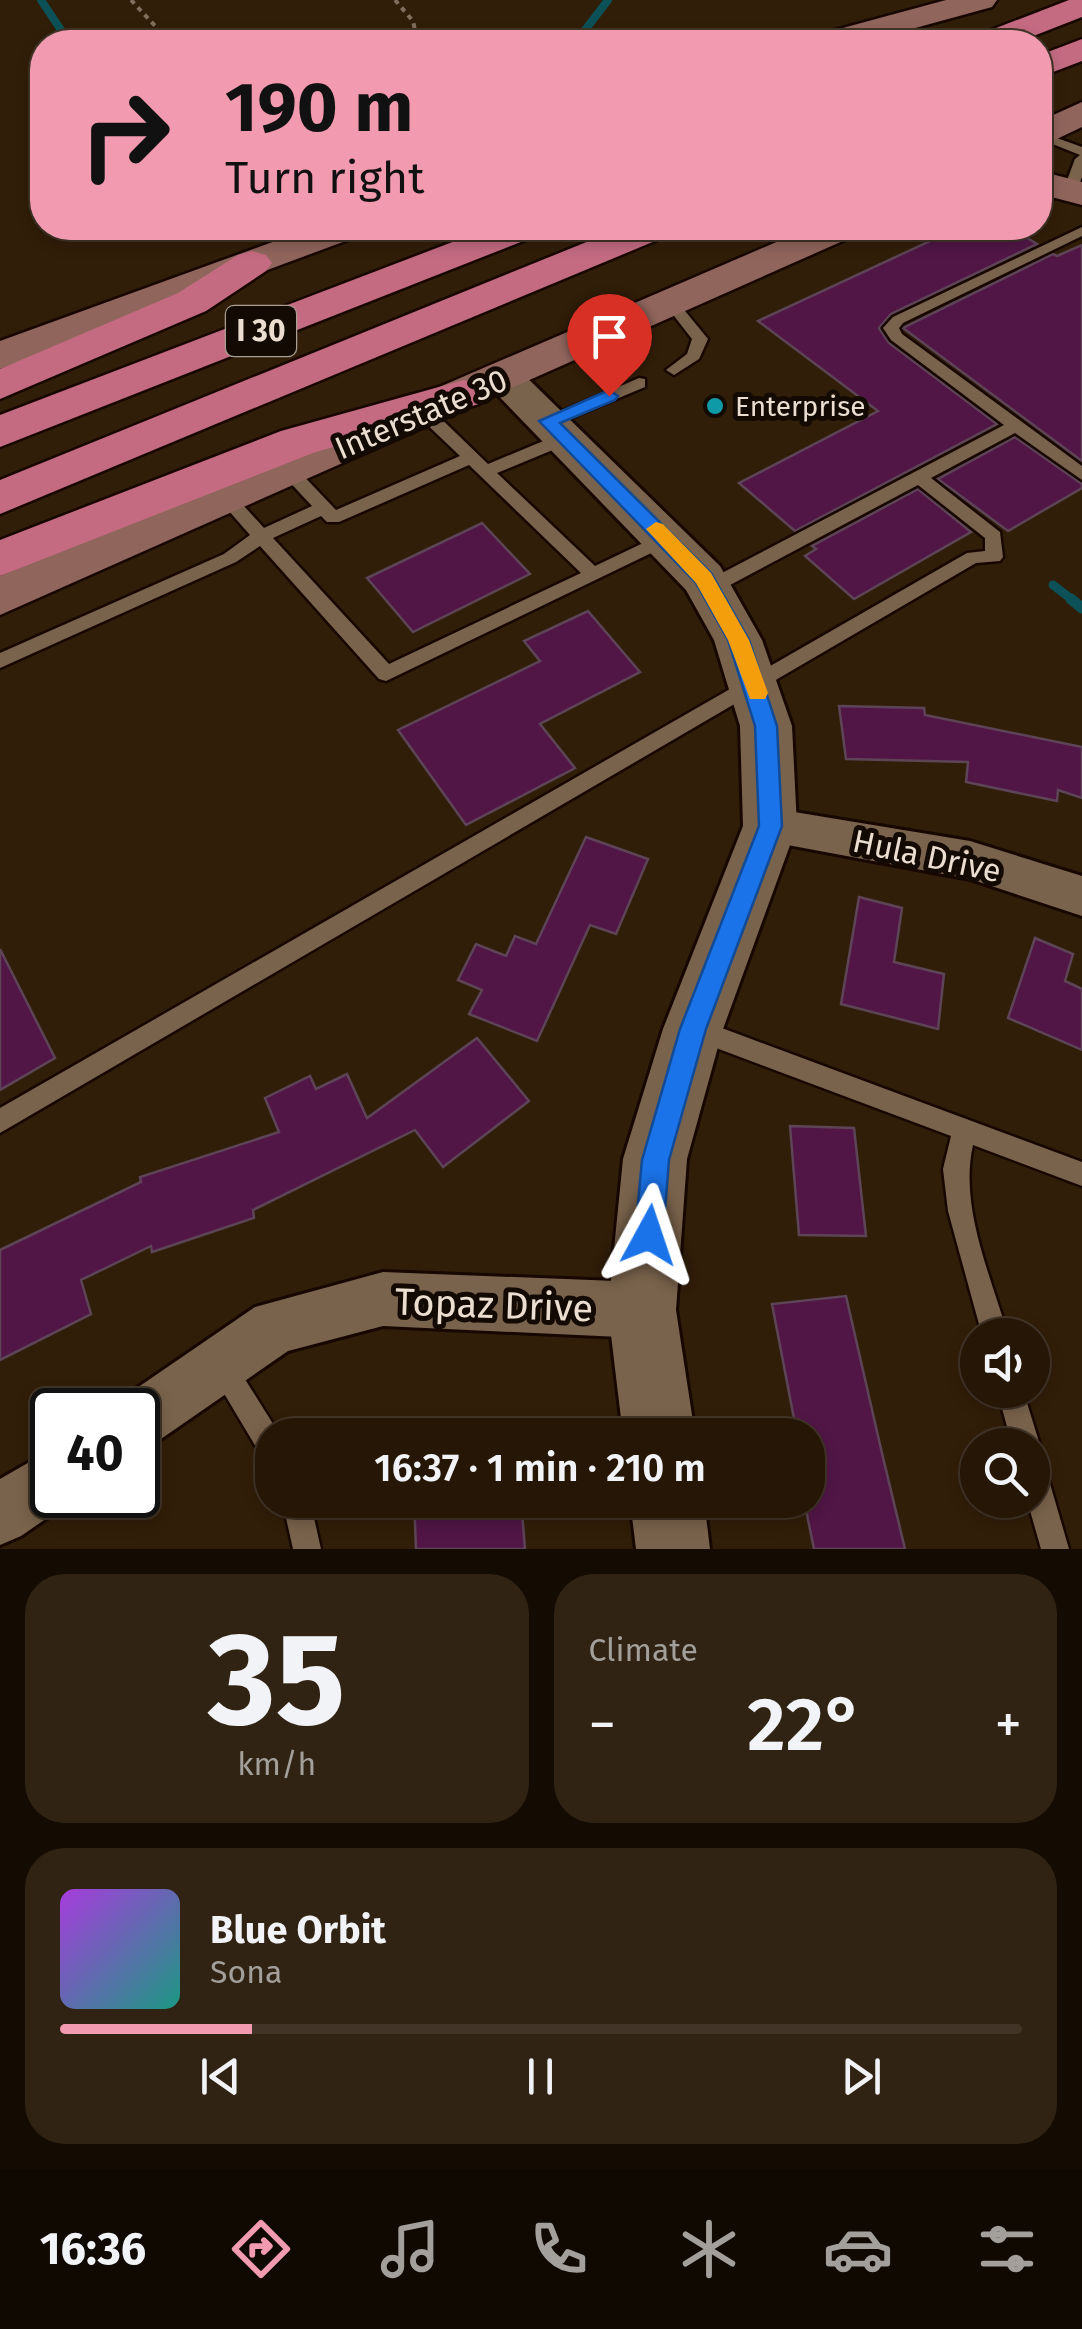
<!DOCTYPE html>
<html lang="en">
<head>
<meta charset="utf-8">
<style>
  body { margin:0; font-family:"Fira Sans",sans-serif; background:#312314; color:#f1f3f6; height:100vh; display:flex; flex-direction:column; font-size:38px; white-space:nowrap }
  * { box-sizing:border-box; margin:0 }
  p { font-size:32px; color:#a39f9b }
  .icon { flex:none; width:55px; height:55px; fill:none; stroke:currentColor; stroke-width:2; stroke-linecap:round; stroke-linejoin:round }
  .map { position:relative; height:1549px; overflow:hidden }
  .sheet { display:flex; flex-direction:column; gap:25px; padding:25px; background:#140c03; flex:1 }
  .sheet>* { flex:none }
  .banner { position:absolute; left:30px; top:30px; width:1022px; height:210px; border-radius:40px; box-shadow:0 5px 15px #0003,0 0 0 2px #423528; background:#f29ab0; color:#111; overflow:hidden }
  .buttons { position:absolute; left:960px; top:1318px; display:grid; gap:20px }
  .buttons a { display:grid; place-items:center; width:90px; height:90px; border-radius:50%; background:#251606; box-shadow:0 5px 15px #0003,0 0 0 2px #423528; font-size:50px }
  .speed { position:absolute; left:30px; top:1388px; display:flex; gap:20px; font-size:50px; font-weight:700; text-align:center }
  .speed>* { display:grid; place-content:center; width:130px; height:130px; border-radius:50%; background:#251606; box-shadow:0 5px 15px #0003,0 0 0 2px #423528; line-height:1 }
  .speed .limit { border:5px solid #111; border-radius:15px; background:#fff; color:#111 }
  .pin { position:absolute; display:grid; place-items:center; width:85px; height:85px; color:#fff; margin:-102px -42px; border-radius:50% 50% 50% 0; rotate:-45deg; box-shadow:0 0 10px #0007 }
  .pin .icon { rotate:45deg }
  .me { position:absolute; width:110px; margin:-55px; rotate:5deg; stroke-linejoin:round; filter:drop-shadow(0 0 8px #0008) }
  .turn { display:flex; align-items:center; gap:35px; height:210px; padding:0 30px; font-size:45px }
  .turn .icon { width:130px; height:130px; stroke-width:2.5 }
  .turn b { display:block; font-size:70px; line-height:85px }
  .big { font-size:75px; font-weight:600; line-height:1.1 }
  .sheet .tile { flex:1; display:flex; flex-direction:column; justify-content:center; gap:15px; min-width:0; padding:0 35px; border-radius:40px; background:#312314 }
  .sheet .dial { align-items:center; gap:0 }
  .dial b { font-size:130px; line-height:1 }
  .song { display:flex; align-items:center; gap:30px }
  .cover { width:120px; height:120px; border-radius:15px; background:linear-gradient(135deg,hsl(280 70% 55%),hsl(170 70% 35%)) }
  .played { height:10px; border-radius:5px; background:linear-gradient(90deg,#f29ab0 20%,#423528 20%) }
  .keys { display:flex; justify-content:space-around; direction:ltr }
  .heat { display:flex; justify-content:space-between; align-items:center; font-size:55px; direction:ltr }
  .sheet .tiles { flex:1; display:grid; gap:25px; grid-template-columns:1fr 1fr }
  .tile:last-child { grid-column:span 2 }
  .trip { position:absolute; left:255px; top:1418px; width:570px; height:100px; border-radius:40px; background:#251606; box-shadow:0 5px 15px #0003,0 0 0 2px #423528; font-weight:600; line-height:100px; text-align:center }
  .tabs { display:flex; height:160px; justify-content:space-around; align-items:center; background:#0f0902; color:#a39f9b }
  .tabs .icon { width:70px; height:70px }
  .tabs .selected { color:#f29ab0 }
  .tabs b { font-size:45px; color:#f1f3f6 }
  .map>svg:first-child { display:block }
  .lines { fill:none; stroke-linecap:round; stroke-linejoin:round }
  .stream-far2 { stroke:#0c5157; stroke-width:8 }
  .stream-far1 { stroke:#0c5157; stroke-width:9 }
  .stream { stroke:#0c5157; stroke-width:11 }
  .building { fill:#511646; stroke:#5d4457; stroke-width:2.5 }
  .service-casing { stroke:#180700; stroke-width:5 }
  .minor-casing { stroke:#180700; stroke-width:6 }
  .tertiary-casing { stroke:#180700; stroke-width:6 }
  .secondary-casing { stroke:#180700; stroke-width:5 }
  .motorway-casing { stroke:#180700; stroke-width:5 }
  .path { stroke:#7f6f5c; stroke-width:4; stroke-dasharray:5 5; stroke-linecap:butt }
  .service { fill:#7a634c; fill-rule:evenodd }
  .minor { fill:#7a634c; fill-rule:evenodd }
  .tertiary { fill:#7a634c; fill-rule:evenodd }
  .secondary { fill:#90655c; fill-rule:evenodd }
  .motorway { fill:#c46b82; fill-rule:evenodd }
  .route { fill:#1a73e8; stroke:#114b97; stroke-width:2.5 }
  .slow { fill:#f59e0b }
  .culture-dot { fill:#0f9aa8; stroke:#120a03; stroke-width:4 }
  .labels { text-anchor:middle; stroke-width:10; stroke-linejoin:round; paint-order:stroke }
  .far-poi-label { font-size:28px; fill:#ebded1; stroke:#120a03; text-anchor:start }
  .shield { fill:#120a03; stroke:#aa9e93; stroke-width:2.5 }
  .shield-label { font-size:30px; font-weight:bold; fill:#ebded1 }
  .street-label { font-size:32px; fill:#ebded1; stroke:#120a03 }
  .near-street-label { font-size:38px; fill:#ebded1; stroke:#120a03 }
</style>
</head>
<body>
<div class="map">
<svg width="1082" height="1549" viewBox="0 0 1082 1549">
  <rect width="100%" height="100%" fill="#311e08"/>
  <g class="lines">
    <g class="stream-far2">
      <polyline points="41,0 69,42"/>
      <polyline points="576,42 608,0"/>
    </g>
    <polyline class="stream-far1" points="1053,585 1074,601"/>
    <polyline class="stream" points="1071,599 1082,608"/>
  </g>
  <g class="building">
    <polygon points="958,228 1010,228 1037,244 891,314 879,328 889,343 997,424 795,531 739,483 878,411 758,321"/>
    <polygon points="1082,245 1082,461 903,328 1053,254 1057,256"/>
    <polygon points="1015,437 1082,484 1082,488 1008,531 938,479"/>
    <polygon points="918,489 971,532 854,599 805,556 816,549 812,546"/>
    <polygon points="482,523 530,574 413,632 367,578"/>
    <polygon points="588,611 640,672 540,724 575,768 466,825 398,730 540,661 524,641"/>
    <polygon points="839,706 924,708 925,715 1082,747 1082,798 1058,790 1057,801 966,782 968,762 846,759"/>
    <polygon points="586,837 648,859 616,934 590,925 537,1041 469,1014 482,990 458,980 476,944 506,956 515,936 536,944"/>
    <polygon points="859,897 902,908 894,962 944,974 938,1029 841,1004"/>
    <polygon points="1035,938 1073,954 1065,981 1082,989 1082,1050 1008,1018"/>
    <polygon points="0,949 55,1058 0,1090"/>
    <polygon points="477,1038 529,1101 443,1167 415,1130 253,1210 254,1218 152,1252 151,1246 81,1280 91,1314 0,1360 0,1250 141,1182 140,1177 279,1132 265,1098 310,1076 316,1089 347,1074 367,1118"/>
    <polygon points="790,1126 854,1128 866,1236 799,1235"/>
    <polygon points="846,1296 881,1449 905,1549 814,1549 804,1500 808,1500 808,1427 796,1429 772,1304"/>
    <polygon points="414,1500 521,1500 525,1549 416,1549"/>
  </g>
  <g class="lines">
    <g class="service-casing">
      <g id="service">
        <polygon points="1040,132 1082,147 1082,177 1075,194 1063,191 1075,159 1080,155 1040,139"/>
        <polygon points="1082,227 1082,236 903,323 899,328 902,334 1082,466 1082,480 1015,433 931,478 1000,532 1003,557 1000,561 976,563 0,1133 0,1108 967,553 985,551 985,538 918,485 715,593 709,595 700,588 703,583 1004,425 891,340 883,328 893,317"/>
        <polygon points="671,299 676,300 708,339 699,359 674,375 666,370 687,354 692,339 664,303"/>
        <polygon points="639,378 645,379 645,387 554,425 542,425 540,421"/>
        <path d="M424,407L430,408L488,464L560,434H572V442L497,473L595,566L660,535H672L675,539L672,543L386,681L379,679L260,546L236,562L0,668V653L224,554L250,535L221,502V494H233L264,528L312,506L283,475V467H295L336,510L460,456L418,416L416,412ZM469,465L581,573L389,664L273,538L321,516L327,522H339Z"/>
        <path d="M695,1018L1082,1162V1186L973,1145C959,1207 991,1276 1008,1335H982L948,1211L943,1169L951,1136L687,1037L684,1029L687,1021Z"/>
        <polygon points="222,1353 231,1357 280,1435 272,1435 272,1461 262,1457 213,1375 209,1366 213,1357"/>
        <polygon points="997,1390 1023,1390 1040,1445 1036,1455 1032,1456 1032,1445 1012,1445"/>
        <polygon points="1032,1456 1042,1460 1046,1470 1069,1549 1041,1549 1027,1500 1032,1500"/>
        <polygon points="282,1500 310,1500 321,1549 293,1549"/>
      </g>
    </g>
    <g class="minor-casing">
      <g id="minor">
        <polygon points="770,808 970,841 1082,876 1082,916 970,879 755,839 748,826 755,813"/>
        <polygon points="383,1272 642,1282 661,1291 670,1310 661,1329 642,1338 383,1326 288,1351 158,1441 138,1450 138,1410 114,1410 118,1401 255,1307"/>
        <polygon points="52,1449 52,1495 75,1495 73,1500 21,1536 0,1545 0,1479"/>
      </g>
    </g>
    <g class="tertiary-casing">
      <g id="tertiary">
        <polygon points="504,365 518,369 720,566 762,640 792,726 797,826 723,1029 687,1159 676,1310 695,1435 623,1435 608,1310 623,1159 663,1029 743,826 740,726 714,640 686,590 490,387 484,378 490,369"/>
        <polygon points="630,1500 704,1500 710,1549 636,1549"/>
      </g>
    </g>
    <g class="secondary-casing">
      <g id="secondary">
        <polygon points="946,0 997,0 992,7 864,42 813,42 817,35"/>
        <polygon points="1082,102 1082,127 1040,147 1040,121"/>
        <polygon points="1040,171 1082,182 1082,205 1040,194"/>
        <polygon points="311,228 364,228 359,236 0,369 0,341"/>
        <polygon points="809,228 859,228 854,236 0,615 0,576"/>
      </g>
    </g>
    <g class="motorway-casing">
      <g id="motorway">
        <polygon points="1069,0 1082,0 1082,17 1018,42 974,42 978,35"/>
        <polygon points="1082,39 1082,61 1040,77 1040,55"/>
        <polygon points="489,228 541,228 536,236 0,447 0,415"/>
        <polygon points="621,228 672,228 667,236 0,514 0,480"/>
        <polygon points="252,251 266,255 272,263 266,271 206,311 0,399 0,369 178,293 238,255"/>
        <polygon points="464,380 479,384 486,394 479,404 313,453 0,576 0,540 281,431"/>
      </g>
    </g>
    <g class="path">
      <polyline points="131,0 170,42"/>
      <polyline points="395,0 413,21 416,35 405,42"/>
    </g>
    <use href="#service" class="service"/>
    <use href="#minor" class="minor"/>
    <use href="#tertiary" class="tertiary"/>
    <use href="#secondary" class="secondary"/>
    <use href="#motorway" class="motorway"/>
  </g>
  <polygon class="route" points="609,390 618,396 615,400 560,423 711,573 749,640 777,726 782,826 706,1029 669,1160 663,1235 659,1245 649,1249 639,1245 635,1235 642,1160 680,1029 759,826 755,726 728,640 696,583 539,421"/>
  <polygon class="slow" points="656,522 663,524 711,573 749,640 768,693 765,699 750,699 728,640 696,583 646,529"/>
  <circle class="culture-dot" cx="715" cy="406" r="10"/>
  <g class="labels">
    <g class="far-poi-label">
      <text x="735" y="416">Enterprise</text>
    </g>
    <rect class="shield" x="226" y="306" width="70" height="50" rx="8"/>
    <g class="shield-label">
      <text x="261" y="341">I 30</text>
    </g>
    <g class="street-label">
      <text transform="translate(421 414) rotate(-23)" y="11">Interstate 30</text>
      <text transform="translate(927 856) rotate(12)" y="11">Hula Drive</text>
    </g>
    <g class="near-street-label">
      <text transform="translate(494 1305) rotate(2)" y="13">Topaz Drive</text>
    </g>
  </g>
</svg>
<div class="buttons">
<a><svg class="icon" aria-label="sound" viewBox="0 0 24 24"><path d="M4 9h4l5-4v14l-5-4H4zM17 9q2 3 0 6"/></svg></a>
<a><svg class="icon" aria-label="search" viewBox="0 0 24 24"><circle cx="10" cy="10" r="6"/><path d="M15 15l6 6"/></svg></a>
</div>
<div class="speed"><div class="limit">40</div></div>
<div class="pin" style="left:609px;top:396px;background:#d93025"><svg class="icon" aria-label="arrive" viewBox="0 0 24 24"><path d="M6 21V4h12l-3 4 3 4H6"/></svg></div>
<svg class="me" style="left:649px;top:1235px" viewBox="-20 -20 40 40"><path d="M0-17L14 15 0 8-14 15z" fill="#1a73e8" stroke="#fff" stroke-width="4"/></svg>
<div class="trip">16:37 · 1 min · 210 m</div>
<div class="banner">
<div class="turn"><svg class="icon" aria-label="right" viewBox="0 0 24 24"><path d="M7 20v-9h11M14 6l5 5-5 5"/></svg><div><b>190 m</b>Turn right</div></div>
</div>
</div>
<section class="sheet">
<div class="tiles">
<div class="tile dial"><b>35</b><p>km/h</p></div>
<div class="tile"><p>Climate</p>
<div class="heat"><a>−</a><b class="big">22°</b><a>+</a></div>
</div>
<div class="tile">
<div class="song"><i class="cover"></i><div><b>Blue Orbit</b><p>Sona</p></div></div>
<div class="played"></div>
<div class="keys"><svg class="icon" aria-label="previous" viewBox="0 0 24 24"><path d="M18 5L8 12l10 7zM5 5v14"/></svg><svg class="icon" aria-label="pause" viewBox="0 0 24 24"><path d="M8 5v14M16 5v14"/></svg><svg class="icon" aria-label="next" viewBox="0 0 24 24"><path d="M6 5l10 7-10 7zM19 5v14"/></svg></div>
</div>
</div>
</section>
<nav class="tabs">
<b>16:36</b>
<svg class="icon selected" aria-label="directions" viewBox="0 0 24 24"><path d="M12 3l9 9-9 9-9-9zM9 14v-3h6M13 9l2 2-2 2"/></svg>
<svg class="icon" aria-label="music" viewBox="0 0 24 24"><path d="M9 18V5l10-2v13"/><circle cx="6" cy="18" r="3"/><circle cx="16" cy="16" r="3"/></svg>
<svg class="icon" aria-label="phone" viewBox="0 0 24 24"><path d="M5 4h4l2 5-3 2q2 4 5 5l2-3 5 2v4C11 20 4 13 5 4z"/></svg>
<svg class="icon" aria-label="climate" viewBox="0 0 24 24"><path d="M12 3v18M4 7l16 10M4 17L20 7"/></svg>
<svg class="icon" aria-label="car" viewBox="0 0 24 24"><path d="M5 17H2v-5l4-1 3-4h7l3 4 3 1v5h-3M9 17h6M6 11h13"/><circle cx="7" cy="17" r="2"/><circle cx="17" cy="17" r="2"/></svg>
<svg class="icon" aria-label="filters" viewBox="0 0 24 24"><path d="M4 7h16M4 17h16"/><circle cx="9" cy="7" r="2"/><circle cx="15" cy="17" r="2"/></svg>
</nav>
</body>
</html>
